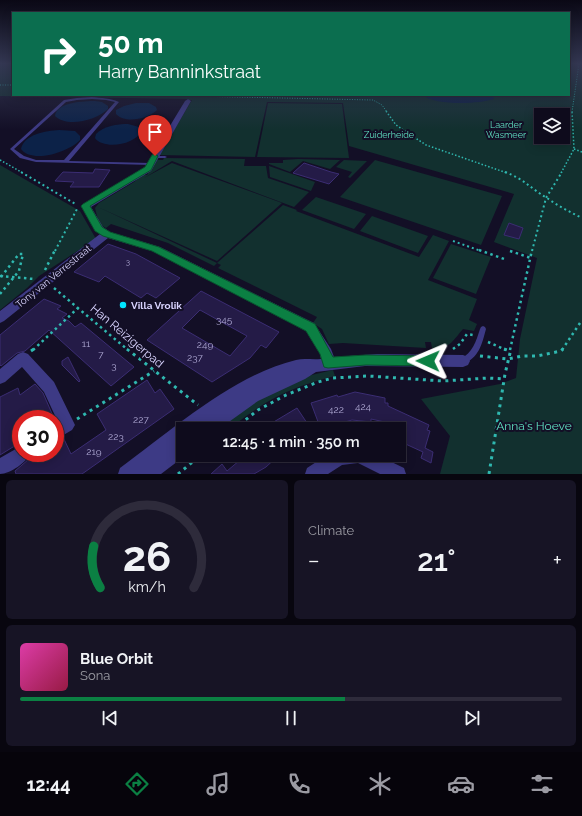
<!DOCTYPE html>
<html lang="en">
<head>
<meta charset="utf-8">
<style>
  body { margin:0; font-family:Raleway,sans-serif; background:#171425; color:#f1f3f6; height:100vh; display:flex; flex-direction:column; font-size:15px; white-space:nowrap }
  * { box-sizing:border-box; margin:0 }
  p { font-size:13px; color:#9b9ba3 }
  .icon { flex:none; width:22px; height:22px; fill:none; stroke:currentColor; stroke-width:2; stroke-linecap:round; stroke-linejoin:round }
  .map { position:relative; height:474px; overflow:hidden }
  .sheet { display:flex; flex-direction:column; gap:6px; padding:6px; background:#08060f; flex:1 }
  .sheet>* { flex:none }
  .guide { position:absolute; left:12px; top:12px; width:558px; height:84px; border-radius:0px; box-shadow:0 2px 10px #0003,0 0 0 1px #2e2b3b; background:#0b6e4f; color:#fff; overflow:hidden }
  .fabs { position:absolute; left:534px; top:108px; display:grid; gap:8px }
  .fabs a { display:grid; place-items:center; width:36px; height:36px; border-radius:0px; background:#0e0b1c; box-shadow:0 2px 10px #0003,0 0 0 1px #2e2b3b; font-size:20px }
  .speed { position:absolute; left:12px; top:410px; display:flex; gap:8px; font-size:20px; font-weight:700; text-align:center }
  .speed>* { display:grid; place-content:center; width:52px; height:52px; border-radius:50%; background:#0e0b1c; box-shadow:0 2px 10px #0003,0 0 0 1px #2e2b3b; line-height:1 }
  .speed .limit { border:6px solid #d22; background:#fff; color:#111 }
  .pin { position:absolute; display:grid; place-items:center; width:34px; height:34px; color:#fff; margin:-41px -17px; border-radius:50% 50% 50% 0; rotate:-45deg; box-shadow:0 0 4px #0007 }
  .pin .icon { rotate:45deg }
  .me { position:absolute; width:44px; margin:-22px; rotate:271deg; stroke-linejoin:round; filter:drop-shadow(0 0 3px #0008) }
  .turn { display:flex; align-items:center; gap:14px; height:84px; padding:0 20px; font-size:18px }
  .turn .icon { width:52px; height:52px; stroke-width:2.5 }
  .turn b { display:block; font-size:28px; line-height:34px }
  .big { font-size:30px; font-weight:600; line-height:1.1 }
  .sheet .widget { flex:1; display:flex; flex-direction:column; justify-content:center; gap:6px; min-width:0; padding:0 14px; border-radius:6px; background:#171425 }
  .sheet .dial { align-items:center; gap:0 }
  .dial svg { height:104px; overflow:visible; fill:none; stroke:#2e2b3b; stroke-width:7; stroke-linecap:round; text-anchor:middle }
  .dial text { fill:#f1f3f6; stroke:none }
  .song { display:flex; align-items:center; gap:12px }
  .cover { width:48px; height:48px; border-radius:6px; background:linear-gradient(135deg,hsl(320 70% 55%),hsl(340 70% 35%)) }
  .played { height:4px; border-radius:2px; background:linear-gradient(90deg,#0b8043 60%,#2e2b3b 60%) }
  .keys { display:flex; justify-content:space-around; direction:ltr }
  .heat { display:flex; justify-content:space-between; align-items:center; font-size:22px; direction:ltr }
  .sheet .tiles { flex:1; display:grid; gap:6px; grid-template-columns:1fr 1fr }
  .widget:last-child { grid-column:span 2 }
  .trip { position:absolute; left:176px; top:422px; width:230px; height:40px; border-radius:0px; background:#0e0b1c; box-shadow:0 2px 10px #0003,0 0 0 1px #2e2b3b; font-weight:600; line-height:40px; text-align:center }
  .dock { display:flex; height:64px; justify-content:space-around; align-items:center; background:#06040b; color:#9b9ba3 }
  .dock .icon { width:28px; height:28px }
  .dock .on { color:#0b8043 }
  .dock b { font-size:18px; color:#f1f3f6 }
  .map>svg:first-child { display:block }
  .green { fill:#12302f; fill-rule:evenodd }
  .water { fill:#0c2248 }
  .building { fill:#241b47; stroke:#3b2d73; fill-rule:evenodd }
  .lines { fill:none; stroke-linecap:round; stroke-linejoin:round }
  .path-far4 { stroke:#2fb8b0; stroke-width:1; stroke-dasharray:1 1.5; stroke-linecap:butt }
  .path-far3 { stroke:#2fb8b0; stroke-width:1.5; stroke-dasharray:1.5 2; stroke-linecap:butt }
  .path-far2 { stroke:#2fb8b0; stroke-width:2; stroke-dasharray:2 3; stroke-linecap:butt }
  .path-far1 { stroke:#2fb8b0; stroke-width:2.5; stroke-dasharray:2.5 3.5; stroke-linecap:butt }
  .path { stroke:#2fb8b0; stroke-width:3; stroke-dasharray:3 4.5; stroke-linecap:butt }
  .lane { fill:#3d3a85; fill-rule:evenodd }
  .street { fill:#3d3a85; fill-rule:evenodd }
  .route { fill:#0b8043; stroke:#07532c }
  .poi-dot { fill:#00e5ff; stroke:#130f26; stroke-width:1.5 }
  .labels { text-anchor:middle; stroke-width:4; stroke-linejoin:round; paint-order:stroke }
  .number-label { font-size:8px; fill:#aca6d1 }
  .far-park-label { font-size:9px; fill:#5fe0c0; stroke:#130f26 }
  .street-label { font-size:10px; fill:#d9d4ff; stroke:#130f26 }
  .poi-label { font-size:10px; font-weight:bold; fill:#d9d4ff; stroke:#130f26; text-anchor:start }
  .near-number-label { font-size:10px; fill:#aca6d1 }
  .near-street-label { font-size:12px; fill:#d9d4ff; stroke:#130f26 }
  .near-park-label { font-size:12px; fill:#5fe0c0; stroke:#130f26 }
</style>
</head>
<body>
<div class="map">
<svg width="582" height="474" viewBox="0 0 582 474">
  <rect width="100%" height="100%" fill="#130f26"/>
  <g class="green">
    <path d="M0,64H13V95H569V64H582V474H440L450,436L421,399L500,384L516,378L520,339L537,258L494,242L514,194L349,146L343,103L267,102L255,157L159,155L192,100H188L189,99L0,96ZM541,115H563V137H541Z"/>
    <polygon points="268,103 342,104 349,158 257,157"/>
    <polygon points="164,158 245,159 244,166 266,166 268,178 309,192 294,207 172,161 144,178 172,163 282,203 217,261 98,207 217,263 214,266 168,243 111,224 106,228 99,224 95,208 99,203 134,182 141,175 147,175 156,160 163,160"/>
    <polygon points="298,159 340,160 330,169 303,161 290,172 269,164 269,163 283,163 283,160"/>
    <polygon points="344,160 367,161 350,178 348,177 352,172 336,167"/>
    <polygon points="375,160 502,196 481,245 340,197"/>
    <polygon points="0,165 80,211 96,239 39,276 27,288 0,310"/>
    <polygon points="269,166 315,182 311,191 270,177"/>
    <polygon points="316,197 366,214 354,229 302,210"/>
    <path d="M283,205L297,210L296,211L419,257L433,235L449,241L428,280L477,299L469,320L477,324L474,331L463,329C453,340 451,349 432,348L431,342H425L426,348L343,343L329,344L322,329L313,323L317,317L218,268L221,265L217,263Z"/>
    <polygon points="372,216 428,236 418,253 360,231"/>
    <polygon points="451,244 491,257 476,294 433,278"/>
    <path d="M333,370L335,376C291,387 267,399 232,427L225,421L244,405L303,377Z"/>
  </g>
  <g class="water">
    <path d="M423,95H493L494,99C480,104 434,106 423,95Z"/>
    <path d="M95,101L102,102L108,106V109C97,120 67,128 55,116C56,102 85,101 95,101Z"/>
    <path d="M136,103H149L156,107L157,110C148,119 125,124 116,114V110L124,106Z"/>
    <path d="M128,124L139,127L141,131C136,145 103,150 95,138L96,134C104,126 117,124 128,124Z"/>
    <path d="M59,130L75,131L80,136V140C69,152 32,164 21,149C24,134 46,131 59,130Z"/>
  </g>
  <g class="building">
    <polygon points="304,163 331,172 339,174 329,184 293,173"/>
    <polygon points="95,169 110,170 99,187 70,187 74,182 55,181 63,172 93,173"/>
    <polygon points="509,223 523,228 519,239 504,235"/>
    <polygon points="108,244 136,254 180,278 156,298 147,293 141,298 105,276 99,282 74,272"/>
    <path d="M201,291L279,332L266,348L261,345L250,358L212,382L147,340ZM200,310L247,336L230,356L182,328Z"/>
    <polygon points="44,299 61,306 57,309 67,314 62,318 69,321 75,327 81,323 134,367 111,386 49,330 25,351 17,353 1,366 0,365 0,335"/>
    <polygon points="68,357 80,381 79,382 62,365 62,361"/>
    <polygon points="147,380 155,393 160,389 174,409 82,474 16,474 15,471 36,453 55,453 55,441 63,437 71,454 106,430 97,414"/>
    <polygon points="35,384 43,393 53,416 47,419 21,419 21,442 0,455 0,397 18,388 20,395"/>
    <polygon points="355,392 385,398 385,403 388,403 388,406 429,425 427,430 430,431 425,448 433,452 431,463 421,458 423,452 399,441 399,429 393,429 394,424 371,419 371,422 352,420 334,425 333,423 320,427 311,403 337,395 338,397"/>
    <polygon points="297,408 311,429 276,429 272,423"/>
    <polygon points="246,455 279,455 266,467 254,474 211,474 222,464 227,471"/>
  </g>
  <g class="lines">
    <g class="path-far4">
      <polyline points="0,85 13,85"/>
      <polyline points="161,95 184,96"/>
      <polyline points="192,96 373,100 382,105 387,112"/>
      <polyline points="572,112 579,64"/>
    </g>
    <g class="path-far3">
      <polyline points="386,111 396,125 426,145 507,173"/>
      <polyline points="574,149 582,152"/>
      <polyline points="0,160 23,173"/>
      <polyline points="561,173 574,149 572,111"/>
    </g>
    <g class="path-far2">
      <polyline points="21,172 77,205"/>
      <path d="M505,172C524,179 530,188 547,198C558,206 570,212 582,218"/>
      <polyline points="453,241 481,251"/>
      <polyline points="55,251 77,209"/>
      <polyline points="532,251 546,198 562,172"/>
    </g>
    <g class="path-far1">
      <polyline points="479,250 507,260"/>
      <polyline points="510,251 531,258"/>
      <polyline points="45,270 55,250"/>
      <polyline points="0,276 34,279"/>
      <polyline points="54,288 128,350"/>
      <polyline points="0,294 19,271 23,254 19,254 1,277"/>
      <polyline points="488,342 506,350"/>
      <polyline points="453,349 460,344 467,334 473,335"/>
      <polyline points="33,350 78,308"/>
      <polyline points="510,350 532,250"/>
      <polyline points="562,350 582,320"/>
    </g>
    <g class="path">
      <polyline points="127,349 198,405"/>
      <polyline points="504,349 510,351"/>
      <polyline points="31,351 34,349"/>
      <polyline points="480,356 508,359 522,356 537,356 561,351 563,349"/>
      <polyline points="77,419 154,371"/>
      <polyline points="234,429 258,410 286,395 318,382 333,378 368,376 443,381 488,378 504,379"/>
      <polyline points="178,474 201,455"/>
      <polyline points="489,474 505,374 511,349"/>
    </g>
    <g class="lane">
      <path d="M92,97C101,98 111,98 119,102L69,161L150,163L152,164V165L36,162L20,158L10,149L64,100L77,98ZM92,99L106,100L115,102L64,160H36L24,156L14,149L66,102L77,100Z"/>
      <polygon points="153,156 165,156 167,157 165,158 153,158"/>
      <path d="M483,326L485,327L486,329C482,344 479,358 463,364L460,363L459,361L460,359C473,353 476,341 480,329L481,327Z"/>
    </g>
    <g class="street">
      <path d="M188,99L191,101L151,171L91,207L103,227L110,232L160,247L314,323L331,349L334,357L377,354L463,355L468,357L470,361L468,365L463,367L365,366L316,372L305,379L258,401L219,429H183V455H186L161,474H118L120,468C172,430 233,375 296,360C304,358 312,360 321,359L320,354L306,331L152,251L108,238L4,321L0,323V311L100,234L94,229L81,206L145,167L185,101Z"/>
      <polygon points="23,352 28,354 54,382 75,425 72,430 55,440 55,423 58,422 44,392 22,367 5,382 0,384 0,369 18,354"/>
      <path d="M21,446V453H31C27,462 10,474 0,474V458Z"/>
      <polygon points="327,455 377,455 404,468 406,474 380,474 358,463 342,465 328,474 305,474 307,468"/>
    </g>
  </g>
  <linearGradient id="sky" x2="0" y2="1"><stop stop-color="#0a0815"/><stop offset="0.49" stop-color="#333752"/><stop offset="1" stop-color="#333752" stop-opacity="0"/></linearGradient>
  <rect width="582" height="130" fill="url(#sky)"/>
  <polygon class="route" points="155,154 158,156 151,170 90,206 102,227 110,232 159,247 315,324 333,357 366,355 428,356 433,357 435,361 433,365 428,366 366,365 328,368 324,367 320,354 306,331 152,251 103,236 95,231 81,206 83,204 145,167 152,155"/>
  <circle class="poi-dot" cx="123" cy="305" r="4"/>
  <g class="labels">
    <g class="number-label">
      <text x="128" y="265">3</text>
    </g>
    <g class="far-park-label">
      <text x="506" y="128">Laarder<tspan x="506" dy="10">Wasmeer</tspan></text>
      <text x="389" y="138">Zuiderheide</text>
    </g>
    <g class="street-label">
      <text transform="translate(53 276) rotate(-39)" y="4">Tony van Verrestraat</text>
    </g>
    <g class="poi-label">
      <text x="131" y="309">Villa Vrolik</text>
    </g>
    <g class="near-number-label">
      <text x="224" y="323">345</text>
      <text x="86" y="347">11</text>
      <text x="205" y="348">249</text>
      <text x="101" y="358">7</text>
      <text x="195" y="361">237</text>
      <text x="114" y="369">3</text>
      <text x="363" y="410">424</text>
      <text x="336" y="413">422</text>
      <text x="141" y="423">227</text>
      <text x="116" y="440">223</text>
      <text x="94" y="455">219</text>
    </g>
    <g class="near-street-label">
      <text transform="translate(127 336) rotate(40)" y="4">Han Reizigerpad</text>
    </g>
    <g class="near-park-label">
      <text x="534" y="430">Anna's Hoeve</text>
    </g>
  </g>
</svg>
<div class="fabs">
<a><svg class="icon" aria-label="layers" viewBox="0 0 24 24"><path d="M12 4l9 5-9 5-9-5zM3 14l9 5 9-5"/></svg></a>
</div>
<div class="speed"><div class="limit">30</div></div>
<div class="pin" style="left:155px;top:156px;background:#d93025"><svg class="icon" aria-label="arrive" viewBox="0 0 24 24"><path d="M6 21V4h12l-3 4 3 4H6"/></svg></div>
<svg class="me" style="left:428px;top:361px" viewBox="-20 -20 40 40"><path d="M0-17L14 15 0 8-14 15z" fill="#0b8043" stroke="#fff" stroke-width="4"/></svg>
<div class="trip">12:45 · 1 min · 350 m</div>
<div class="guide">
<div class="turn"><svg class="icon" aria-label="right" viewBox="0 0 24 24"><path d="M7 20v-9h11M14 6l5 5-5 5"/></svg><div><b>50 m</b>Harry Banninkstraat</div></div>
</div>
</div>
<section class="sheet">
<div class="tiles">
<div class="widget dial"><svg viewBox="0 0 100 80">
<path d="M14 69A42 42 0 1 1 86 69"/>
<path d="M14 69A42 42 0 0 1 9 37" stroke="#0b8043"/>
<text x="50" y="56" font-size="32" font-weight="700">26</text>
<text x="50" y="72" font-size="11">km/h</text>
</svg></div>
<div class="widget"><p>Climate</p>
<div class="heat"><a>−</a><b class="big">21°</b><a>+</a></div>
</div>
<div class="widget">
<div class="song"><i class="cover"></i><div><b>Blue Orbit</b><p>Sona</p></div></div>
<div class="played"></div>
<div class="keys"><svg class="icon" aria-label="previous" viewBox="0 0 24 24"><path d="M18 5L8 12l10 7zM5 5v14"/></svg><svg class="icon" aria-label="pause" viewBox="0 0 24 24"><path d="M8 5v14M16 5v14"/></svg><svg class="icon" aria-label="next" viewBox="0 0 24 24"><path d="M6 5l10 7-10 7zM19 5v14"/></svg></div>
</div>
</div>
</section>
<nav class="dock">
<b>12:44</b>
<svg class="icon on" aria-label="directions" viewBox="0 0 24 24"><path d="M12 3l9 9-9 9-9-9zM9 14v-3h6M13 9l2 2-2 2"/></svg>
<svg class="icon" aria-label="music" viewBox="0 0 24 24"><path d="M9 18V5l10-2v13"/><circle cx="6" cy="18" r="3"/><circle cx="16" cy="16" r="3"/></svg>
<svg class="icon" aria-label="phone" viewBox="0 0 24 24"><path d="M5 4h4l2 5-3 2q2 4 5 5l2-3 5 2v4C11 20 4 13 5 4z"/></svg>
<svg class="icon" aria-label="climate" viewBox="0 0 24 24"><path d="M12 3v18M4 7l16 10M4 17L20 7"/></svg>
<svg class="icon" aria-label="car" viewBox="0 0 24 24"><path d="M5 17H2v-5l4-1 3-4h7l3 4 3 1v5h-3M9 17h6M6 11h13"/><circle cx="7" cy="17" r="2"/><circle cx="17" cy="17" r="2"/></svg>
<svg class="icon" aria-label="filters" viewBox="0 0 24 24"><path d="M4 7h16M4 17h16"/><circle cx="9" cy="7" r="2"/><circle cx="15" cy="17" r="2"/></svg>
</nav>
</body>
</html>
